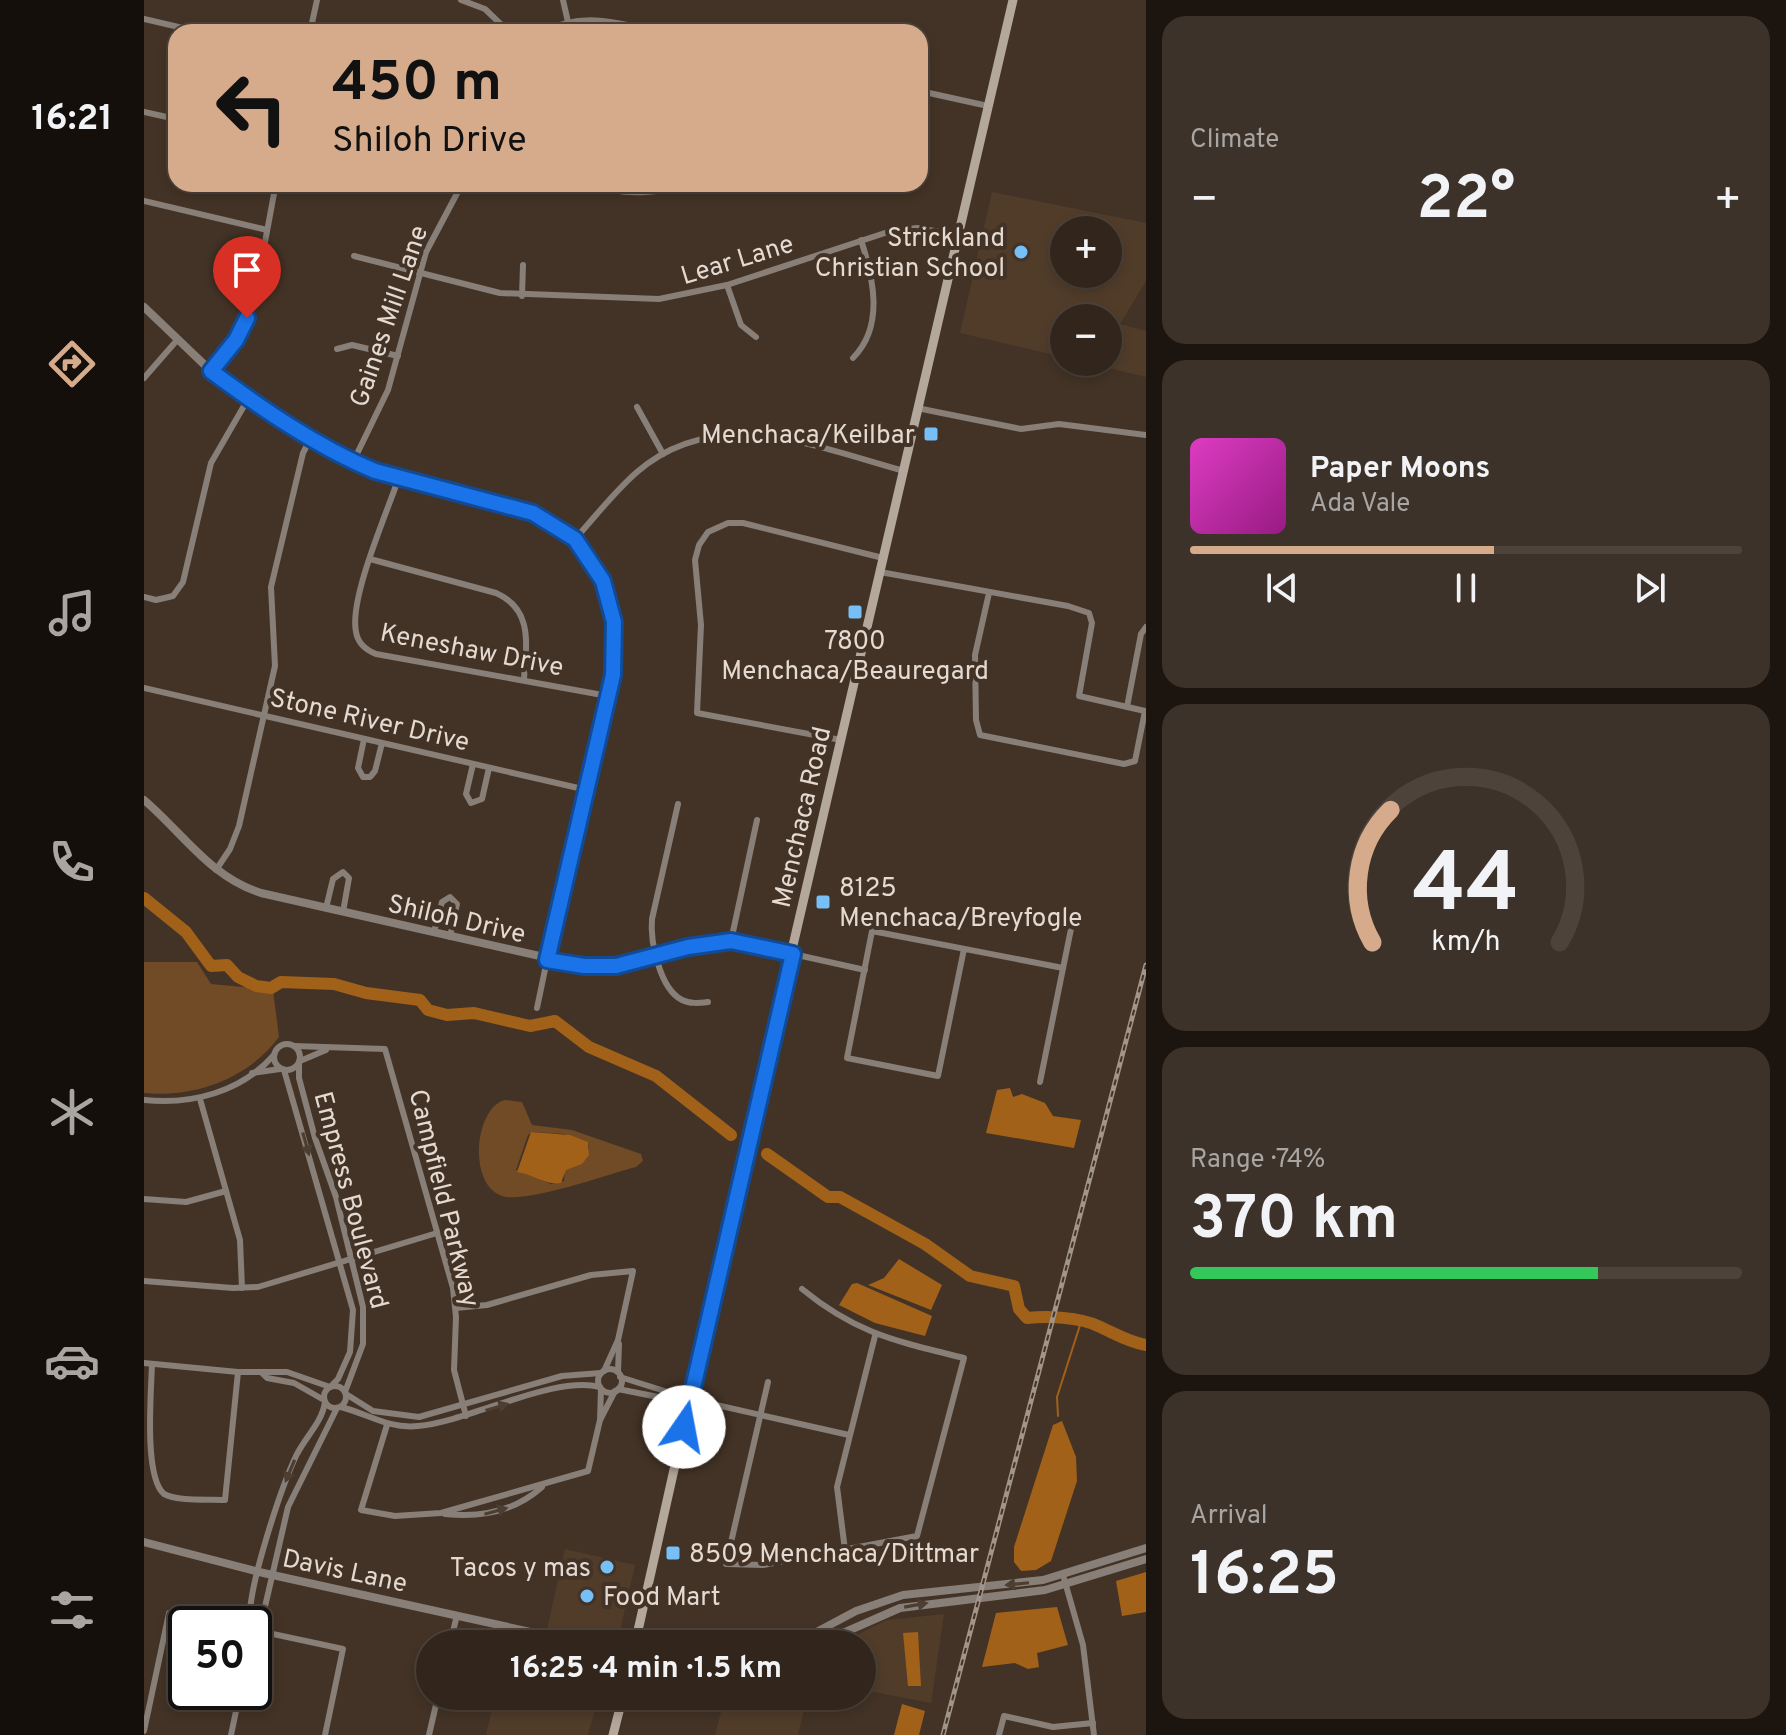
<!DOCTYPE html>
<html lang="en">
<head>
<meta charset="utf-8">
<style>
  body { margin:0; font-family:Overpass,sans-serif; background:#3d3229; color:#f1f3f6; height:100vh; display:flex; flex-direction:column; font-size:30px; white-space:nowrap }
  * { box-sizing:border-box; margin:0 }
  p { font-size:26px; color:#a8a5a3 }
  .icon { flex:none; width:44px; height:44px; fill:none; stroke:currentColor; stroke-width:2; stroke-linecap:round; stroke-linejoin:round }
  .map { position:relative; flex:1; overflow:hidden }
  .drawer { display:flex; flex-direction:column; gap:16px; padding:16px; background:#1c150f; width:640px }
  .drawer>* { flex:none }
  .top-card { position:absolute; left:24px; top:24px; width:760px; height:168px; border-radius:24px; box-shadow:0 4px 12px #0003,0 0 0 2px #4d433b; background:#d6ab8b; color:#111; overflow:hidden }
  .buttons { position:absolute; left:906px; top:216px; display:grid; gap:16px }
  .buttons a { display:grid; place-items:center; width:72px; height:72px; border-radius:50%; background:#32261c; box-shadow:0 4px 12px #0003,0 0 0 2px #4d433b; font-size:40px }
  .speed { position:absolute; left:24px; top:1606px; display:flex; gap:16px; font-size:40px; font-weight:700; text-align:center }
  .speed>* { display:grid; place-content:center; width:104px; height:104px; border-radius:50%; background:#32261c; box-shadow:0 4px 12px #0003,0 0 0 2px #4d433b; line-height:1 }
  .speed .limit { border:4px solid #111; border-radius:12px; background:#fff; color:#111 }
  .pin { position:absolute; display:grid; place-items:center; width:68px; height:68px; color:#fff; margin:-82px -34px; border-radius:50% 50% 50% 0; rotate:-45deg; box-shadow:0 0 8px #0007 }
  .pin .icon { rotate:45deg }
  .me { position:absolute; width:88px; margin:-44px; rotate:12deg; stroke-linejoin:round; filter:drop-shadow(0 0 6px #0008) }
  .turn { display:flex; align-items:center; gap:28px; height:168px; padding:0 32px; font-size:36px }
  .turn .icon { width:104px; height:104px; stroke-width:2.5 }
  .turn b { display:block; font-size:56px; line-height:68px }
  .big { font-size:60px; font-weight:700; line-height:1.1 }
  .drawer .tile { flex:1; display:flex; flex-direction:column; justify-content:center; gap:12px; min-width:0; padding:0 28px; border-radius:24px; background:#3d3229 }
  .drawer .dial { align-items:center; gap:0 }
  .dial svg { height:208px; overflow:visible; fill:none; stroke:#4d433b; stroke-width:7; stroke-linecap:round; text-anchor:middle }
  .dial text { fill:#f1f3f6; stroke:none }
  .song { display:flex; align-items:center; gap:24px }
  .cover { width:96px; height:96px; border-radius:12px; background:linear-gradient(135deg,hsl(310 70% 55%),hsl(310 70% 35%)) }
  .played { height:8px; border-radius:4px; background:linear-gradient(90deg,#d6ab8b 55%,#4d433b 55%) }
  .keys { display:flex; justify-content:space-around; direction:ltr }
  .heat { display:flex; justify-content:space-between; align-items:center; font-size:44px; direction:ltr }
  .charge { height:12px; border-radius:6px; background:linear-gradient(90deg,#34c759 74%,#4d433b 0) }
  .trip { position:absolute; left:272px; top:1630px; width:460px; height:80px; border-radius:40px; background:#32261c; box-shadow:0 4px 12px #0003,0 0 0 2px #4d433b; font-weight:700; line-height:80px; text-align:center }
  main { display:flex; flex:1; min-height:0 }
  .tab-bar { display:flex; flex-direction:column; width:144px; justify-content:space-around; align-items:center; background:#140f0b; color:#a8a5a3 }
  .tab-bar .icon { width:56px; height:56px }
  .tab-bar .active { color:#d6ab8b }
  .tab-bar b { font-size:36px; color:#f1f3f6 }
  .map>svg:first-child { display:block }
  .built { fill:#513c2a; fill-rule:evenodd }
  .green { fill:#714a26; fill-rule:evenodd }
  .water { fill:#a16119 }
  .lines { fill:none; stroke-linecap:round; stroke-linejoin:round }
  .stream { stroke:#a16119; stroke-width:2 }
  .river { stroke:#a16119; stroke-width:12 }
  .minor { stroke:#877f78; stroke-width:6 }
  .tertiary { stroke:#877f78; stroke-width:8 }
  .secondary { stroke:#b4a79c; stroke-width:9 }
  .rail-casing { stroke:#a1948a; stroke-width:5 }
  .rail { stroke:#433326; stroke-width:2; stroke-dasharray:6; stroke-linecap:butt }
  .oneway { fill:#4d3e32 }
  .route-casing { stroke:#114b97; stroke-width:20 }
  .route { stroke:#1a73e8; stroke-width:14 }
  .poi-dot { fill:#76c0f7; stroke:#433326; stroke-width:3 }
  .labels { text-anchor:middle; stroke-width:8; stroke-linejoin:round; paint-order:stroke }
  .poi-label { font-size:26px; fill:#e4dad1; stroke:#433326; text-anchor:end }
  .street-label { font-size:26px; fill:#e4dad1; stroke:#433326 }
</style>
</head>
<body>
<main>
<nav class="tab-bar">
<b>16:21</b>
<svg class="icon active" aria-label="directions" viewBox="0 0 24 24"><path d="M12 3l9 9-9 9-9-9zM9 14v-3h6M13 9l2 2-2 2"/></svg>
<svg class="icon" aria-label="music" viewBox="0 0 24 24"><path d="M9 18V5l10-2v13"/><circle cx="6" cy="18" r="3"/><circle cx="16" cy="16" r="3"/></svg>
<svg class="icon" aria-label="phone" viewBox="0 0 24 24"><path d="M5 4h4l2 5-3 2q2 4 5 5l2-3 5 2v4C11 20 4 13 5 4z"/></svg>
<svg class="icon" aria-label="climate" viewBox="0 0 24 24"><path d="M12 3v18M4 7l16 10M4 17L20 7"/></svg>
<svg class="icon" aria-label="car" viewBox="0 0 24 24"><path d="M5 17H2v-5l4-1 3-4h7l3 4 3 1v5h-3M9 17h6M6 11h13"/><circle cx="7" cy="17" r="2"/><circle cx="17" cy="17" r="2"/></svg>
<svg class="icon" aria-label="filters" viewBox="0 0 24 24"><path d="M4 7h16M4 17h16"/><circle cx="9" cy="7" r="2"/><circle cx="15" cy="17" r="2"/></svg>
</nav>
<div class="map">
<svg width="1002" height="1735" viewBox="0 0 1002 1735">
  <rect width="100%" height="100%" fill="#433326"/>
  <g class="built">
    <path d="M848,192L1002,223V281L976,324L1002,331V377L939,362H964V318H920V357L816,333ZM964,230V274H920V230Z"/>
    <polygon points="421,1549 491,1565 473,1644 403,1629"/>
    <polygon points="800,1614 787,1703 731,1692 718,1694 718,1644 694,1644 743,1620"/>
    <polygon points="351,1696 455,1696 444,1735 342,1735"/>
    <polygon points="581,1696 701,1696 662,1701 654,1735 571,1735"/>
  </g>
  <g class="green">
    <path d="M0,962H53L67,984L129,990L135,1037C104,1079 50,1098 0,1093Z"/>
    <path d="M361,1100L378,1102L388,1125L428,1130L497,1154L499,1161L492,1167C465,1174 381,1204 358,1196C323,1184 331,1107 361,1100ZM389,1132L420,1134L445,1145C446,1163 434,1163 421,1170L420,1181L407,1184L372,1170L384,1135Z"/>
  </g>
  <g class="water">
    <polygon points="866,1088 869,1097 878,1094 901,1103 909,1116 937,1120 930,1148 842,1133 853,1090"/>
    <path d="M387,1132L426,1135L444,1142L445,1155L438,1164L422,1170L417,1183C403,1186 388,1174 373,1172Z"/>
    <polygon points="755,1259 798,1285 787,1310 724,1285 740,1278"/>
    <polygon points="713,1283 788,1316 781,1336 731,1323 695,1305 708,1284"/>
    <polygon points="918,1421 932,1457 933,1481 907,1561 892,1570 877,1571 870,1562 870,1547 909,1425"/>
    <polygon points="1002,1572 1002,1612 978,1616 972,1581"/>
    <polygon points="913,1607 924,1645 893,1653 895,1667 884,1669 871,1663 838,1667 852,1613"/>
    <polygon points="774,1632 777,1686 764,1686 759,1633"/>
    <polygon points="758,1704 781,1711 775,1735 750,1735"/>
  </g>
  <g class="lines">
    <polyline class="stream" points="914,1416 913,1397 937,1322"/>
    <g class="river">
      <polyline points="0,898 42,932 67,966 83,965 94,977 112,986 127,988 137,982 190,984 222,993 276,1000 284,1010 303,1015 330,1013 386,1026 411,1021 445,1047 512,1076 587,1135"/>
      <path d="M623,1154L684,1197H696L781,1244L826,1276L870,1286L875,1309L883,1318C904,1316 935,1317 954,1326C970,1333 984,1342 1002,1345"/>
    </g>
    <g class="minor">
      <polyline points="317,0 341,9 365,32"/>
      <polyline points="419,0 424,22"/>
      <polyline points="0,19 56,32"/>
      <polyline points="166,32 173,0"/>
      <path d="M399,32C438,11 475,23 515,32"/>
      <polyline points="776,91 844,106"/>
      <polyline points="0,112 32,119"/>
      <polyline points="303,184 315,190"/>
      <path d="M444,184C483,197 510,193 549,184"/>
      <polyline points="0,201 123,230"/>
      <polyline points="210,256 356,293 515,299 583,285 747,231 773,228 814,235"/>
      <polyline points="583,285 597,325 612,337"/>
      <polyline points="378,296 379,265"/>
      <polyline points="193,349 208,345 254,356"/>
      <path d="M709,358C741,326 729,277 717,240"/>
      <path d="M67,371C114,319 118,251 132,184"/>
      <polyline points="0,378 34,339"/>
      <polyline points="493,407 519,454"/>
      <polyline points="773,408 877,429 915,424 1002,435"/>
      <polyline points="209,462 244,390 282,252 318,184"/>
      <path d="M255,477C243,513 205,598 212,632C214,644 222,650 232,654L464,696"/>
      <path d="M431,539C451,517 470,492 493,472C572,403 672,447 760,471"/>
      <path d="M226,559L352,593C390,610 382,645 380,679"/>
      <polyline points="736,572 924,606 945,613 948,623 935,696 1001,711 991,761 980,764 836,735 832,720 831,655 845,593"/>
      <polyline points="0,597 12,600 29,596 39,582 67,463 104,399"/>
      <polyline points="0,688 443,790"/>
      <polyline points="983,707 997,634 1002,627"/>
      <polyline points="220,739 214,768 219,777 226,777 231,771 238,743"/>
      <polyline points="697,740 553,713 557,625 551,560 555,545 564,532 584,523 599,523 739,558"/>
      <polyline points="329,764 322,794 327,803 338,799 345,768"/>
      <path d="M534,804L508,919C506,942 516,989 538,1000C546,1004 555,1003 564,1002"/>
      <polyline points="72,870 86,849 95,826 131,666 127,587 159,453 168,436"/>
      <polyline points="182,908 189,879 199,872 205,878 199,912"/>
      <polyline points="290,932 298,902 306,897 313,904 306,937"/>
      <polyline points="587,941 613,820"/>
      <polyline points="820,949 794,1076 703,1058 728,931 919,968"/>
      <polyline points="649,954 721,970"/>
      <polyline points="393,1008 403,960"/>
      <circle cx="143" cy="1057" r="13"/>
      <polyline points="150,1046 241,1049 309,1288 312,1317 310,1370 322,1416"/>
      <polyline points="156,1061 182,1050"/>
      <polyline points="155,1062 155,1078 171,1138 192,1197 219,1307 219,1344 201,1392"/>
      <polyline points="140,1070 209,1310 206,1352 194,1379 187,1386"/>
      <polyline points="108,1073 136,1069"/>
      <polyline points="896,1082 928,924"/>
      <polyline points="56,1099 96,1240 98,1288"/>
      <path d="M0,1100C48,1105 97,1092 130,1055"/>
      <polyline points="0,1199 42,1202 82,1191"/>
      <polyline points="0,1281 89,1288 114,1287 293,1233"/>
      <polyline points="312,1308 343,1305 447,1275 489,1271 474,1340 460,1371"/>
      <polyline points="0,1363 94,1372 143,1372 186,1387"/>
      <path d="M8,1364C7,1395 0,1477 20,1494C36,1502 63,1499 81,1500L94,1372"/>
      <circle cx="466" cy="1381" r="12"/>
      <polyline points="474,1372 475,1344"/>
      <polyline points="119,1374 123,1378 150,1383 180,1400"/>
      <polyline points="476,1377 546,1399 705,1435"/>
      <path d="M624,1382L582,1564L619,1565L773,1536L820,1358C752,1341 713,1334 658,1289"/>
      <circle cx="191" cy="1397" r="11"/>
      <polyline points="474,1389 524,1399 542,1399"/>
      <polyline points="202,1394 229,1411 275,1417 418,1376 457,1373"/>
      <path d="M197,1407C224,1414 244,1429 274,1426C327,1421 409,1375 456,1387"/>
      <polyline points="456,1420 471,1391"/>
      <polyline points="243,1425 217,1510 251,1516 297,1513 444,1471 456,1420 457,1389"/>
      <path d="M301,1514C337,1518 370,1512 398,1487"/>
      <polyline points="701,1550 693,1487 731,1336"/>
      <polyline points="919,1575 939,1645 950,1735"/>
      <path d="M106,1624C102,1592 137,1488 152,1456C161,1437 178,1423 181,1402"/>
      <polyline points="110,1629 117,1624 144,1507 193,1408"/>
      <polyline points="110,1630 199,1649 181,1735"/>
      <polyline points="306,1644 313,1615"/>
      <polyline points="0,1731 25,1613 80,1624"/>
      <polyline points="87,1735 96,1692"/>
      <polyline points="285,1735 294,1696"/>
      <polyline points="855,1735 860,1716 909,1727 949,1723"/>
    </g>
    <g class="tertiary">
      <polyline points="0,307 67,371 104,399 209,462 389,513 431,539 450,563 468,610 469,675 403,960"/>
      <path d="M0,800C39,833 66,877 117,893L440,966C495,969 536,941 588,941C609,942 629,948 649,954"/>
      <polyline points="0,1542 115,1572 441,1644"/>
      <polyline points="650,1644 712,1611 759,1595 899,1580 1002,1548"/>
      <polyline points="674,1644 756,1608 901,1590 1002,1559"/>
    </g>
    <g class="secondary">
      <polyline points="491,1644 603,1143 869,0"/>
      <polyline points="469,1735 479,1696"/>
    </g>
    <g class="rail-casing">
      <polyline id="rail" points="799,1735 1002,965"/>
    </g>
    <use href="#rail" class="rail"/>
  </g>
  <defs><path id="oneway-solid" d="M-6-.8H1V-3.2L6.5 0L1 3.2V.8H-6Z" transform="scale(2)"/></defs>
  <g class="oneway">
    <use href="#oneway-solid" transform="translate(162 1144) rotate(74)"/>
    <use href="#oneway-solid" transform="translate(353 1407) rotate(-17)"/>
    <use href="#oneway-solid" transform="translate(146 1471) rotate(113)"/>
    <use href="#oneway-solid" transform="translate(352 1511) rotate(-16)"/>
    <use href="#oneway-solid" transform="translate(873 1584) rotate(174)"/>
    <use href="#oneway-solid" transform="translate(772 1605) rotate(-10)"/>
  </g>
  <g class="lines">
    <g class="route-casing">
      <path id="route" d="M103,318L92,340L67,371C117,408 173,447 231,471L389,513L431,539L459,581L470,622L469,675L403,960L440,966H472L544,947L587,941L649,954L540,1427"/>
    </g>
    <use href="#route" class="route"/>
  </g>
  <g class="poi-dot">
    <circle cx="877" cy="252" r="8"/>
    <rect x="779" y="426" width="16" height="16" rx="4"/>
    <rect x="703" y="604" width="16" height="16" rx="4"/>
    <rect x="671" y="894" width="16" height="16" rx="4"/>
    <rect x="521" y="1545" width="16" height="16" rx="4"/>
    <circle cx="463" cy="1567" r="8"/>
    <circle cx="443" cy="1596" r="8"/>
  </g>
  <g class="labels">
    <g class="poi-label">
      <text x="861" y="246">Strickland<tspan x="861" dy="30">Christian School</tspan></text>
      <text x="771" y="443">Menchaca/Keilbar</text>
      <text x="711" y="649" text-anchor="middle">7800<tspan x="711" dy="30">Menchaca/Beauregard</tspan></text>
      <text x="695" y="896" text-anchor="start">8125<tspan x="695" dy="30">Menchaca/Breyfogle</tspan></text>
      <text x="545" y="1562" text-anchor="start">8509 Menchaca/Dittmar</text>
      <text x="447" y="1576">Tacos y mas</text>
      <text x="459" y="1605" text-anchor="start">Food Mart</text>
    </g>
    <g class="street-label">
      <text transform="translate(593 259) rotate(-17)" y="9">Lear Lane</text>
      <text transform="translate(244 316) rotate(-71)" y="9">Gaines Mill Lane</text>
      <text transform="translate(328 649) rotate(11)" y="9">Keneshaw Drive</text>
      <text transform="translate(226 719) rotate(13)" y="9">Stone River Drive</text>
      <text transform="translate(657 817) rotate(-77)" y="9">Menchaca Road</text>
      <text transform="translate(313 918) rotate(13)" y="9">Shiloh Drive</text>
      <text transform="translate(301 1198) rotate(76)" y="9">Campfield Parkway</text>
      <text transform="translate(208 1200) rotate(75)" y="9">Empress Boulevard</text>
      <text transform="translate(201 1570) rotate(12)" y="9">Davis Lane</text>
    </g>
  </g>
</svg>
<div class="buttons">
<a>+</a>
<a>−</a>
</div>
<div class="speed"><div class="limit">50</div></div>
<div class="pin" style="left:103px;top:318px;background:#d93025"><svg class="icon" aria-label="arrive" viewBox="0 0 24 24"><path d="M6 21V4h12l-3 4 3 4H6"/></svg></div>
<svg class="me" style="left:540px;top:1427px" viewBox="-20 -20 40 40"><circle r="19" fill="#fff"/><path d="M0-13L10 11 0 6-10 11z" fill="#1a73e8"/></svg>
<div class="trip">16:25 · 4 min · 1.5 km</div>
<div class="top-card">
<div class="turn"><svg class="icon" aria-label="left" viewBox="0 0 24 24"><path d="M17 20v-9H6M10 6l-5 5 5 5"/></svg><div><b>450 m</b>Shiloh Drive</div></div>
</div>
</div>
<section class="drawer">
<div class="tile"><p>Climate</p>
<div class="heat"><a>−</a><b class="big">22°</b><a>+</a></div>
</div>
<div class="tile">
<div class="song"><i class="cover"></i><div><b>Paper Moons</b><p>Ada Vale</p></div></div>
<div class="played"></div>
<div class="keys"><svg class="icon" aria-label="previous" viewBox="0 0 24 24"><path d="M18 5L8 12l10 7zM5 5v14"/></svg><svg class="icon" aria-label="pause" viewBox="0 0 24 24"><path d="M8 5v14M16 5v14"/></svg><svg class="icon" aria-label="next" viewBox="0 0 24 24"><path d="M6 5l10 7-10 7zM19 5v14"/></svg></div>
</div>
<div class="tile dial"><svg viewBox="0 0 100 80">
<path d="M14 69A42 42 0 1 1 86 69"/>
<path d="M14 69A42 42 0 0 1 21 18" stroke="#d6ab8b"/>
<text x="50" y="56" font-size="32" font-weight="700">44</text>
<text x="50" y="72" font-size="11">km/h</text>
</svg></div>
<div class="tile"><p>Range · 74%</p><b class="big">370 km</b><div class="charge"></div></div>
<div class="tile"><p>Arrival</p><b class="big">16:25</b></div>
</section>
</main>
</body>
</html>
